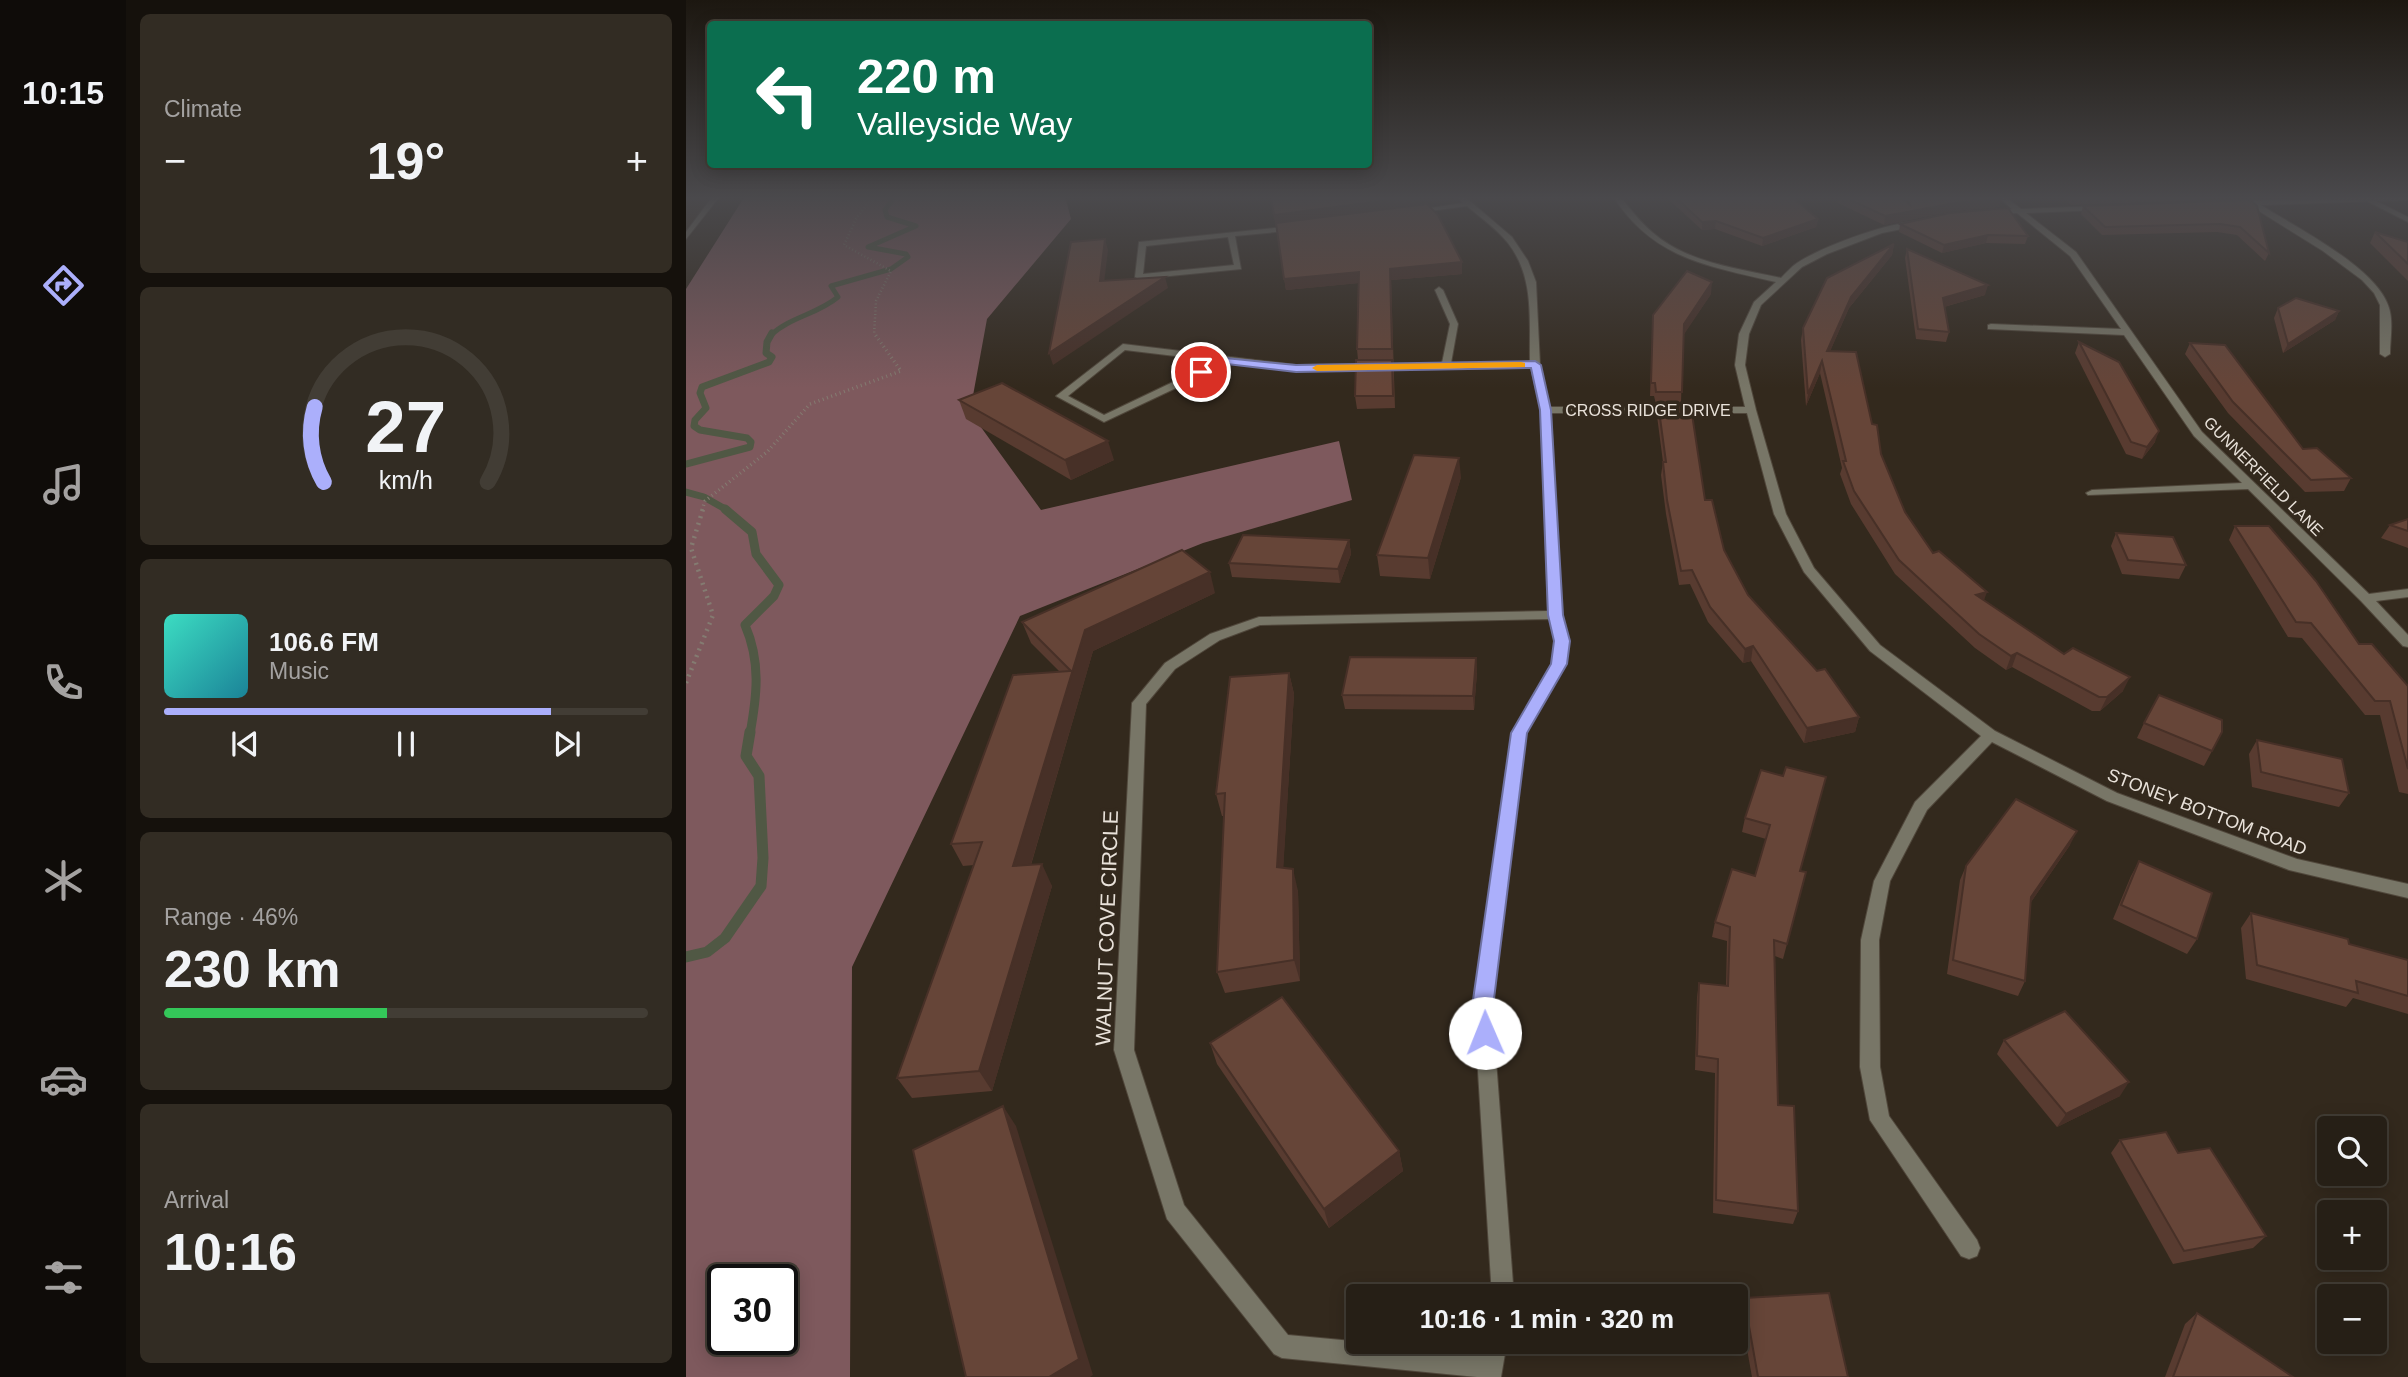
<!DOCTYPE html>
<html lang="en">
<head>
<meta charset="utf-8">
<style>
  body { margin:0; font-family:Arial,sans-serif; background:#322c23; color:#f1f3f6; height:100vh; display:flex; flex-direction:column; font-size:26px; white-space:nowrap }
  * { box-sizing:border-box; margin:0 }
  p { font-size:23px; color:#a4a2a1 }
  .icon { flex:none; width:38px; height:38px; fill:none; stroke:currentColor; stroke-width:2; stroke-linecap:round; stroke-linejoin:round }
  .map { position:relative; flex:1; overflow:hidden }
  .details { display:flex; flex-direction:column; gap:14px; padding:14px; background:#15110c; width:560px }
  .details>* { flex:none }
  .banner { position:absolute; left:21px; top:21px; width:665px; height:147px; border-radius:7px; box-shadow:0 4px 18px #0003,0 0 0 2px #423d35; background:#0b6e4f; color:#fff; overflow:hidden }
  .fabs { position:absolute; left:1631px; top:1116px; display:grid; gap:14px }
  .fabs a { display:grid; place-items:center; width:70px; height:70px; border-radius:7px; background:#261f16; box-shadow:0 4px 18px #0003,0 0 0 2px #423d35; font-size:35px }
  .speed { position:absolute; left:21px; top:1264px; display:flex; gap:14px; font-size:35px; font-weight:700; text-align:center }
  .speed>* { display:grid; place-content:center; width:91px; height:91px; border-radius:50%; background:#261f16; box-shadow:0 4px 18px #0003,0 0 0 2px #423d35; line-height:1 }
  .speed .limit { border:4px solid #111; border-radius:10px; background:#fff; color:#111 }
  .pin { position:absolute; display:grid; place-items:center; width:60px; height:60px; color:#fff; margin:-30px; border:4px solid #fff; border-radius:50%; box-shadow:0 2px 7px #0007 }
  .me { position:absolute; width:77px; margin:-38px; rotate:359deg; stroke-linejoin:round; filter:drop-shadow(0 0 5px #0008) }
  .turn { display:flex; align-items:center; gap:24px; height:147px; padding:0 35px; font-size:32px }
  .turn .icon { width:91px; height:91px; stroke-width:2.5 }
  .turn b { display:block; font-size:49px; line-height:60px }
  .big { font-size:52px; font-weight:700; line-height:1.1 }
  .details .widget { flex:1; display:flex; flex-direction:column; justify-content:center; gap:10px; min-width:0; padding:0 24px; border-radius:10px; background:#322c23 }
  .details .dial { align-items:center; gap:0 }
  .dial svg { height:182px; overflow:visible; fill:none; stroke:#423d35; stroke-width:7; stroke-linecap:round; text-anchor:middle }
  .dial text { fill:#f1f3f6; stroke:none }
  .song { display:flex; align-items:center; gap:21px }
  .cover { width:84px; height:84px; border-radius:10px; background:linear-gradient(135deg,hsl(170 70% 55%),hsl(190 70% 35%)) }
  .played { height:7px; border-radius:4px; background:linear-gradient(90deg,#abaffb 80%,#423d35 80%) }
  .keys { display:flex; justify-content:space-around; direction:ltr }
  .heat { display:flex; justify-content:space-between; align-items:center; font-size:38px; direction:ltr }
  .charge { height:10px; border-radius:5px; background:linear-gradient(90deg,#34c759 46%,#423d35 0) }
  .trip { position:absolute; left:660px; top:1284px; width:402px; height:70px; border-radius:7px; background:#261f16; box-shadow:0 4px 18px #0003,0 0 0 2px #423d35; font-weight:700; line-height:70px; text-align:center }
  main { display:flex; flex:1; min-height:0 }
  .tabs { display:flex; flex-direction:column; width:126px; justify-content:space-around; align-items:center; background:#0f0c09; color:#a4a2a1 }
  .tabs .icon { width:49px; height:49px }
  .tabs .selected { color:#abaffb }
  .tabs b { font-size:32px; color:#f1f3f6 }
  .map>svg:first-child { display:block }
  .built { fill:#3c2e1c }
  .forest { fill:#7e595d; fill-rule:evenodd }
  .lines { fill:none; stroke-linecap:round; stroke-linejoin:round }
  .stream-far3 { stroke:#505844; stroke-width:5 }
  .stream-far2 { stroke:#505844; stroke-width:7 }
  .stream-far1 { stroke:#505844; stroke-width:9 }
  .stream { stroke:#505844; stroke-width:11 }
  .service-casing { stroke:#50473b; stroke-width:2 }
  .minor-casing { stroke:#50473b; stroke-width:2 }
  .tertiary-casing { stroke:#50473b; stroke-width:2 }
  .path-far2 { stroke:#847b71; stroke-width:2.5; stroke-dasharray:1 2.5; stroke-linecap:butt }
  .path-far1 { stroke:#847b71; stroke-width:3.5; stroke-dasharray:1 3.5; stroke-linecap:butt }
  .path { stroke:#847b71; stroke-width:4.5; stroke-dasharray:2 5; stroke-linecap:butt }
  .service { fill:#787667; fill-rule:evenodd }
  .minor { fill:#787667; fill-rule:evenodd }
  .tertiary { fill:#787667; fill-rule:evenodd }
  .wall { fill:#583b30 }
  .shaded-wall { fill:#473027 }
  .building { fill:#664538; stroke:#473027; stroke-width:2 }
  .route { fill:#abaffb; stroke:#6f72a3; stroke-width:2 }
  .slow { fill:#f59e0b }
  .labels { text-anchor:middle; stroke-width:7; stroke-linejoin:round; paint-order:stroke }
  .far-street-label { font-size:16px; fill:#e9e2da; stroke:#33291d }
  .street-label { font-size:18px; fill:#e9e2da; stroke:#33291d }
  .near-street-label { font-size:21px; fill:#e9e2da; stroke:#33291d }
</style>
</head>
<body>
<main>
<nav class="tabs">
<b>10:15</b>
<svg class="icon selected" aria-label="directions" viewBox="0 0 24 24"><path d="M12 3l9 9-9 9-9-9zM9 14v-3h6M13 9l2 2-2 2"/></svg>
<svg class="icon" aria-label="music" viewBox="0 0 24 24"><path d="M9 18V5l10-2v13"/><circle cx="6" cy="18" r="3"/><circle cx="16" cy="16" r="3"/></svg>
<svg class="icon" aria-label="phone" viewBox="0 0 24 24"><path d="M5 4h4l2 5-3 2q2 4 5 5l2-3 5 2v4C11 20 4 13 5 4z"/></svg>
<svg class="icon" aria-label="climate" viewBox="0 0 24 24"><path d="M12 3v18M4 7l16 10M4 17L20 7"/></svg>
<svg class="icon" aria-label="car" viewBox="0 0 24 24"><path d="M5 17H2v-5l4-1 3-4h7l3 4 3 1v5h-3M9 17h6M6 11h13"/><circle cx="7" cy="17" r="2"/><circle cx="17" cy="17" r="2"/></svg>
<svg class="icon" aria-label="filters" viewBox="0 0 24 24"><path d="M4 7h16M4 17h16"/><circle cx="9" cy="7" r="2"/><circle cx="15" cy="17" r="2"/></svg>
</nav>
<section class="details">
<div class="widget"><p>Climate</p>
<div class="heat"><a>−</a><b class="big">19°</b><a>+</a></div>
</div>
<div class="widget dial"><svg viewBox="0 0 100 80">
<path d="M14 69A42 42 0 1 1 86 69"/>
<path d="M14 69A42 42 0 0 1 10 36" stroke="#abaffb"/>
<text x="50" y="56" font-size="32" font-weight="700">27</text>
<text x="50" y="72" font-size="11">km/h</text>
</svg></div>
<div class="widget">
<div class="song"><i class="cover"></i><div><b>106.6 FM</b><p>Music</p></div></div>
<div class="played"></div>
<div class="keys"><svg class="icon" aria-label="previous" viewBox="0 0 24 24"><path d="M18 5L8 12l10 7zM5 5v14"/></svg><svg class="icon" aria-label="pause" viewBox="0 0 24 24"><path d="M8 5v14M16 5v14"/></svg><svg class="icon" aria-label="next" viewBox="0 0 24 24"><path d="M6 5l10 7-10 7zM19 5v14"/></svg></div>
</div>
<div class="widget"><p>Range · 46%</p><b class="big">230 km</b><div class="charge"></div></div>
<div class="widget"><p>Arrival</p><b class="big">10:16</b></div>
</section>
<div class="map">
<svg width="1722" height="1377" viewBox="0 0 1722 1377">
  <rect width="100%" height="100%" fill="#33291d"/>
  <polygon class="built" points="0,196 30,196 0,237"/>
  <path class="forest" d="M59,196H379L385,219L301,319L284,412L355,510L653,441L666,500L517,543L334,616L166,967L164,1377H0V289ZM37,1279H96V1339H37Z"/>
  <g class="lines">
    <path class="stream-far3" d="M85,335C104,317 132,314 152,297L145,286L205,269L222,257L220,254L182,247L230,226L201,217L199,210L206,200L202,196"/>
    <g class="stream-far2">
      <polyline points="0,464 64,447 65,442 61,438 14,430 8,426 9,420 20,408 14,393 16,387 83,362 86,357 80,353 81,342 86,333"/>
      <polyline points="0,492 18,497 41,510"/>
    </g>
    <path class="stream-far1" d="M39,509L66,532L70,554L93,585L88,596L59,625C75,662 71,695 64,734"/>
    <polyline class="stream" points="0,957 21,952 39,938 75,886 77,858 73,776 60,756 64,732"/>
    <g class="service-casing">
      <polygon id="service" points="27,196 34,196 0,239 0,232"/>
    </g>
    <g class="minor-casing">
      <g id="minor">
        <path d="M770,196H778L826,237L842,261L850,282L854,365L864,407H1059L1049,365L1053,334L1068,302L1090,282C1022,266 967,259 927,196H933C944,208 954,222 966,232C1001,263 1051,268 1095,278C1100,273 1105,267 1111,263C1137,246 1205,221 1236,221V225L1196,233L1141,254L1116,267L1075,305L1063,334L1059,365L1070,410L1100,514L1128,568L1194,645L1309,731L1431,793L1611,859L1722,884V898L1603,870L1421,801L1306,742L1241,810L1204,881L1193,940L1194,1067L1203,1116L1291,1240L1294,1248L1291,1256L1283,1259L1275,1256L1184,1120L1174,1067L1175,940L1188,881L1229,802L1295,736L1184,651L1118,572L1088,514L1061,413H865L875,615L883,641L880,664L840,733L806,1007L828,1297H806L788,1007L826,733L866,664L869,641L864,619L574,625L534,640L489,669L460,704L448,1050L498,1205L602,1335L795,1353L797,1342H821L815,1377H791L596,1358L588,1354L481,1219L428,1050L446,703L479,663L524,634L573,617L862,611L855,410L845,368L610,371L543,363L418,422L370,396L437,344L610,365L756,363L764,324L749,290L753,287L757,290L772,324L765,363L844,362C843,319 849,278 822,243C811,229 795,218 781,206L729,213L725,211L777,203ZM439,350L531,361L418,415L382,396Z"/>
        <polygon points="1311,196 1318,196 1335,209 1417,206 1417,210 1414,210 1340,213 1390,252 1516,432 1683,594 1722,589 1722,597 1690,601 1722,635 1722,647 1717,646 1675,601 1562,489 1402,495 1400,493 1406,490 1556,483 1508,436 1438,335 1302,329 1302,325 1305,324 1435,329 1384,256 1331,213 1302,214 1302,210 1305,210 1326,209"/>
        <path d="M1722,196V200L1575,205C1609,227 1688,266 1702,305C1708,320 1704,339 1704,354L1699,357L1694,354V305L1688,293L1676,280L1637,251L1565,206H1549L1545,204L1566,201Z"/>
        <path d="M608,226L612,228L611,230L549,236L555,269L453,279L449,277L453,242ZM542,237L548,265L457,274L460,246Z"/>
      </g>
    </g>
    <g class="tertiary-casing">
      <polygon id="tertiary" points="1671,196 1680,196 1722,217 1722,222"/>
    </g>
    <polyline class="path-far2" points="187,196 170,219 158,245 205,271 190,301 188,335"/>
    <polyline class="path-far1" points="16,510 19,501 81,452 124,404 215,371 188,333"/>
    <polyline class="path" points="0,683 27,615 5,548 17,509"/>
    <use href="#service" class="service"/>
    <use href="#minor" class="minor"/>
    <use href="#tertiary" class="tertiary"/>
  </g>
  <g class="wall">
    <polygon points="979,196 1105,196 1132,219 1130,227 1076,246 1029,229 1016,230"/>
    <polygon points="1153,196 1213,196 1218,199 1217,196 1313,196 1315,199 1313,207 1267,211 1198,225 1152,203"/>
    <polygon points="1377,196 1542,196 1517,200 1385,205"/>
    <polygon points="585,197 733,205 776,274 705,280 709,408 671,409 669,396 672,360 671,349 672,283 600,290"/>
    <polygon points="1564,200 1583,253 1579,261 1551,235 1531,232 1416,235 1395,214 1397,206"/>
    <polygon points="1214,224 1342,236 1339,244 1300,243 1256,253 1213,232"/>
    <polygon points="1689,232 1722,242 1722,281 1684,243"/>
    <polygon points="1208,244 1206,255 1163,308 1144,351 1186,424 1195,454 1219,512 1247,553 1298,600 1378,654 1437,691 1414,711 1406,711 1326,667 1320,670 1289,648 1209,574 1165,504 1154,474 1156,468 1134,373 1120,406 1115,340 1117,328"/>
    <polygon points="1221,249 1299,295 1258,307 1263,332 1260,342 1230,339 1219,258"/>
    <polygon points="1025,294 997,335 995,403 996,414 1019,500 1038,550 1062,595 1173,717 1169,732 1118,743 1065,661 1057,663 1022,622 1004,584 993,585 980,514 975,475 977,462 971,416 972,404 970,404 968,396 964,396 967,315"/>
    <polygon points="1592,308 1653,311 1649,320 1597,353 1588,318"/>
    <polygon points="1393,342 1469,442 1456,459 1440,454 1389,353"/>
    <polygon points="1504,343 1617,449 1665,478 1658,491 1619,492 1542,413 1499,354"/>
    <polygon points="273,400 428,460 385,480 280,419"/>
    <polygon points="775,477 744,579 694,576 691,555"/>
    <polygon points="1722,519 1722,548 1695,538 1704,525"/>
    <polygon points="1549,526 1673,644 1722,686 1722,794 1713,792 1694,715 1679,715 1616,638 1602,637 1543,540"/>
    <polygon points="1430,533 1500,565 1493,579 1436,574 1425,546"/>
    <polygon points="663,540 665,554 654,583 546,577 543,563"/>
    <polygon points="529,593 407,651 345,865 366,886 306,1091 226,1098 211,1078 288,865 277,866 265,844 373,671 345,643 336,622"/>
    <polygon points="790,658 791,672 788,710 659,709 656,695"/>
    <polygon points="603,673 608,694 597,868 612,891 614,981 539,993 531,972 538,816 536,816 530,794"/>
    <polygon points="1458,723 1526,751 1518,766 1451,738"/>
    <polygon points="1571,740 1663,793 1653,807 1566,787 1563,754"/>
    <polygon points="1097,776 1140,777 1114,871 1120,872 1097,959 1089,956 1092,1105 1112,1211 1107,1224 1027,1213 1029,1073 1009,1070 1011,997 1013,983 1040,986 1041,941 1026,937 1029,922 1069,876 1080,839 1056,832 1059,818"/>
    <polygon points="1384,845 1345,902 1339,981 1332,996 1261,974 1274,880 1280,866"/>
    <polygon points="1453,861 1511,939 1501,954 1427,919 1445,876"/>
    <polygon points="1565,913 1663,944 1722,960 1722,1014 1667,998 1660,1007 1560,979 1555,928"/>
    <polygon points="1318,1040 1434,1096 1371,1127 1311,1054"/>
    <polygon points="524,1043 713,1151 717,1171 643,1228 531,1064"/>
    <polygon points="1434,1140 1580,1236 1567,1248 1487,1264 1425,1153"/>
    <polygon points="1058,1298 1162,1377 1066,1377 1054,1310"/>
    <polygon points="1511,1313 1607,1377 1479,1377 1499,1324"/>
  </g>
  <g class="shaded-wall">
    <polygon points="733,196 734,206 590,226 588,215"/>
    <polygon points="1519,196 1542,196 1517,200"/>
    <polygon points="1315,199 1313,207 1267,211 1198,225 1199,216 1269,203"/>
    <polygon points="1132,219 1130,227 1076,246 1077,238"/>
    <polygon points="1030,221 1029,229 1016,230 1016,222"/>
    <polygon points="1302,235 1300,243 1256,253 1258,245"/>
    <polygon points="419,239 422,250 417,292 414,281"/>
    <polygon points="1208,244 1206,255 1163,308 1139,363 1141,351 1165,297"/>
    <polygon points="776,262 776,274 705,280 707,361 704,269"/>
    <polygon points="673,272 674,283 600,290 598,279"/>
    <polygon points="479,277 482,288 367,365 363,353"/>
    <polygon points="1026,282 1025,294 997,336 998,324"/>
    <polygon points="1302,285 1299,295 1254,308 1257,298"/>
    <polygon points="1653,311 1649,320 1597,353 1602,344"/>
    <polygon points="1136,361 1134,373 1120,406 1122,394"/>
    <polygon points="1473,431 1469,442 1456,459 1461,447"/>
    <polygon points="422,441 428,460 385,480 379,460"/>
    <polygon points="773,458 775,477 744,579 742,558"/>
    <polygon points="663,540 665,554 654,583 652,569"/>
    <polygon points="524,572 529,593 407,651 338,888 327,866 399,630"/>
    <polygon points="1301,592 1296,606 1290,595"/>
    <polygon points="1067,646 1065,661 1057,663 1059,649"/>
    <polygon points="1331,653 1326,667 1320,670 1325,656"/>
    <polygon points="790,658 791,672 788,710 787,696"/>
    <polygon points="603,673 608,694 596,889 591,867"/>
    <polygon points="1444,677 1437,691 1414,711 1421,697"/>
    <polygon points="1173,717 1169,732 1118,743 1121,728"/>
    <polygon points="1391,831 1384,845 1339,911 1345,897"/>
    <polygon points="356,864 366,886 306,1091 293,1071"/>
    <polygon points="607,869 612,891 614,981 608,960"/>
    <polygon points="1443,1082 1434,1096 1371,1127 1380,1114"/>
    <polygon points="317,1106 330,1126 407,1375 404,1377 363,1377"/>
    <polygon points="713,1151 717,1171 643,1228 638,1209"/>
  </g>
  <g class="building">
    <polygon points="596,196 733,196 588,215 585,197"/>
    <polygon points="988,196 1105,196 1132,219 1077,238 1030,221 1016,222"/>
    <polygon points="1156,196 1213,196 1224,205 1221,196 1313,196 1315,199 1269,203 1199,216"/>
    <polygon points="1564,200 1571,206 1583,253 1554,227 1534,224 1419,227 1397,206"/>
    <polygon points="741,204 752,215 776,262 704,269 706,349 671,349 673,272 598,279 590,223"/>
    <polygon points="1322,208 1342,236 1302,235 1258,245 1214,224 1264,213"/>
    <polygon points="1689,232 1722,242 1722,264"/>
    <polygon points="419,239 414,281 479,277 363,353 385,242"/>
    <polygon points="1208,244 1165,297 1141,351 1170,352 1186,424 1191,425 1195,454 1219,512 1247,553 1253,551 1301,592 1290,595 1378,654 1387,648 1444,677 1421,697 1413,697 1331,653 1325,656 1293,634 1213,560 1168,491 1157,461 1160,461 1136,361 1122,394 1117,328 1141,278"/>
    <polygon points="1221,249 1302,285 1257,298 1263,332 1232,329"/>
    <polygon points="1001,271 1026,282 998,324 996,392 970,392 969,383 965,383 967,315"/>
    <polygon points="1610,298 1653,311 1602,344 1592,308"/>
    <polygon points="1393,342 1433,362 1473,431 1461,447 1445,442"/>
    <polygon points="1504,343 1539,345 1617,449 1631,448 1665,478 1625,480 1547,402"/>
    <polygon points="670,360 706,360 707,396 669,396"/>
    <polygon points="316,383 422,441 379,460 273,400"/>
    <polygon points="972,403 996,403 996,414 1006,414 1019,500 1026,500 1038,550 1062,595 1131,671 1139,669 1173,717 1121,728 1067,646 1059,649 1024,607 1006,570 995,571 981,500 977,462 980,462"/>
    <polygon points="728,455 773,458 742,558 691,555"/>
    <polygon points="1722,519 1722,531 1704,525"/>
    <polygon points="1549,526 1583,526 1630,581 1673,644 1686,644 1722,686 1722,769 1704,701 1689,701 1625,623 1610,622"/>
    <polygon points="1430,533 1487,537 1500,565 1442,560"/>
    <polygon points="557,535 663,540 652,569 543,563"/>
    <polygon points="496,550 524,572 399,630 327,866 356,864 293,1071 211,1078 296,842 265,844 327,675 385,671 336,622"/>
    <polygon points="664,657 790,658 787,696 656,695"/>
    <polygon points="603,673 591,867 607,869 608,960 531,972 539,793 530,794 544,677"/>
    <polygon points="1473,695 1536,720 1536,732 1526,751 1458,723"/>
    <polygon points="1571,740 1656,759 1663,793 1575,772"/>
    <polygon points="1100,767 1140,777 1114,871 1120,872 1101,944 1088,940 1092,1105 1108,1106 1112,1211 1030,1200 1032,1059 1011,1056 1013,983 1042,986 1044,927 1029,922 1046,869 1069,876 1084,825 1059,818 1075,770 1097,776"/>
    <polygon points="1330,799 1391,831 1345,897 1339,981 1267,960 1280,866"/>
    <polygon points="1453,861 1526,893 1511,939 1435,905"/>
    <polygon points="1565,913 1662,939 1663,944 1722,960 1722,996 1670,981 1672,993 1571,965"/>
    <polygon points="596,997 713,1151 638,1209 524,1043"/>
    <polygon points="1379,1011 1443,1082 1380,1114 1318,1040"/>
    <polygon points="317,1106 393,1359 363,1377 280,1377 227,1150"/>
    <polygon points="1480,1132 1492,1153 1524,1148 1580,1236 1498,1251 1434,1140"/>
    <polygon points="1143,1293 1162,1377 1072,1377 1058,1298"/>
    <polygon points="1511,1313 1607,1377 1487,1377"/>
  </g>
  <linearGradient id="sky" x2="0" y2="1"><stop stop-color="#1c1710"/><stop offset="0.51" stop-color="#4a494c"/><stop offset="1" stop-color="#4a494c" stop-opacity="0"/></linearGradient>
  <rect width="1722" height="388" fill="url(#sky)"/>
  <polygon class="route" points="539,358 610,365 849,361 855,365 865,410 877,615 884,641 881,664 841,733 807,1007 809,1033 806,1040 799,1043 791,1040 788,1033 786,1007 825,733 865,664 868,641 862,615 854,410 845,368 610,372 541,364 519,375 510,372"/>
  <polygon class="slow" points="835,362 839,363 839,367 631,371 626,368 631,365"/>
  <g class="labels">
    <g class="far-street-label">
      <text x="962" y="416">CROSS RIDGE DRIVE</text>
      <text transform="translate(1578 476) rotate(45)" y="6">GUNNERFIELD LANE</text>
    </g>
    <g class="street-label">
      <text transform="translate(1521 812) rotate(21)" y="6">STONEY BOTTOM ROAD</text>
    </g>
    <g class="near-street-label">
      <text transform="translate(421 928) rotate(-88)" y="7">WALNUT COVE CIRCLE</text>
    </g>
  </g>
</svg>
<div class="fabs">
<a><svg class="icon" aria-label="search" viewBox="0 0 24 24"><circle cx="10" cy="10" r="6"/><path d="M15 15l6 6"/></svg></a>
<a>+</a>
<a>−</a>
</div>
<div class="speed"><div class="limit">30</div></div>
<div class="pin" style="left:515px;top:372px;background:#d93025"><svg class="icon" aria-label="arrive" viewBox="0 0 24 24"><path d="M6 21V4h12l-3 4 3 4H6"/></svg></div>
<svg class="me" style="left:799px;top:1033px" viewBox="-20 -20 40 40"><circle r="19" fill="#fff"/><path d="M0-13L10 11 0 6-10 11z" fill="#abaffb"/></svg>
<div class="trip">10:16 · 1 min · 320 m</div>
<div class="banner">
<div class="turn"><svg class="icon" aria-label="left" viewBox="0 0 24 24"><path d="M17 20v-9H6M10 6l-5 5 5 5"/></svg><div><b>220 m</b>Valleyside Way</div></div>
</div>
</div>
</main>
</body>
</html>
